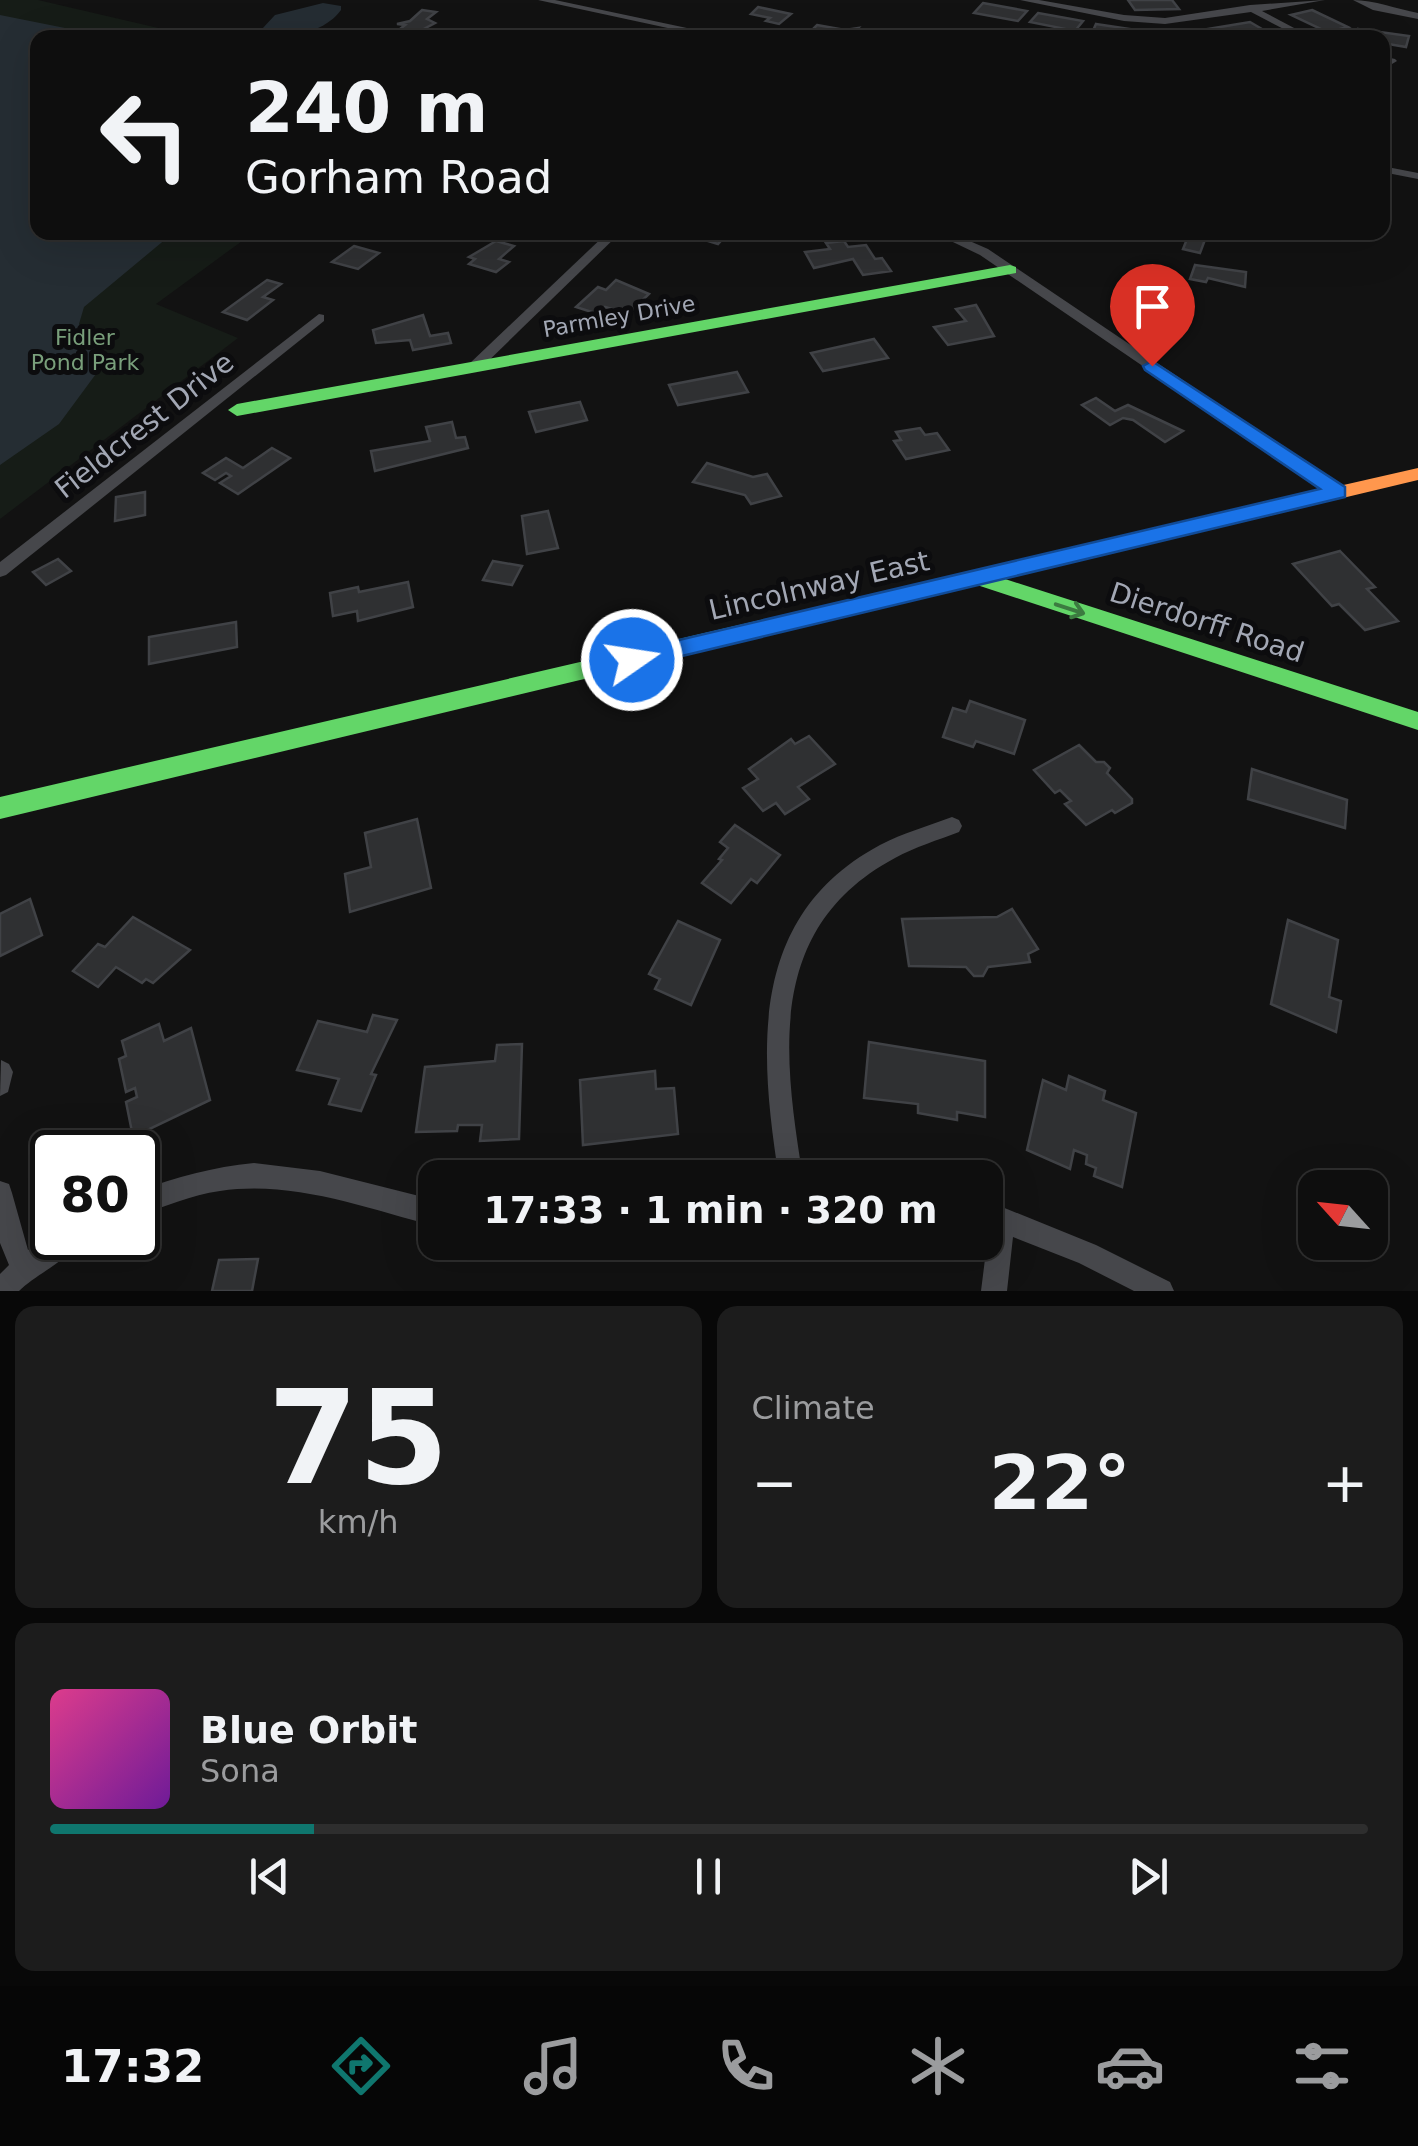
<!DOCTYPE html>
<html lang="en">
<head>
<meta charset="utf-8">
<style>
  body { margin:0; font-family:"DejaVu Sans",sans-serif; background:#1c1c1c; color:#f1f3f6; height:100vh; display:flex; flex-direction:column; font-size:38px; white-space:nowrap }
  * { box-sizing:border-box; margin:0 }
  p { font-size:32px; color:#9b9c9e }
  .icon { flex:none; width:55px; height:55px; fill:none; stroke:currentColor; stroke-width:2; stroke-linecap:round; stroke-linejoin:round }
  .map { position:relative; height:1291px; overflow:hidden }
  .panel { display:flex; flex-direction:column; gap:15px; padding:15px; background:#080808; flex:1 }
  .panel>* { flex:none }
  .banner { position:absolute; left:30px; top:30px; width:1360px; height:210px; border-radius:20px; box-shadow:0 10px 40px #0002,0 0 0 2px #2e2e2e; background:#0e0e0e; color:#f1f3f6; overflow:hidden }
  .needle { width:65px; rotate:297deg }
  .tools { position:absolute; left:1298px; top:1170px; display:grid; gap:20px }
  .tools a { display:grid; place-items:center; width:90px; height:90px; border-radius:20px; background:#0e0e0e; box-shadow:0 10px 40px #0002,0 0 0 2px #2e2e2e; font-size:50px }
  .speed { position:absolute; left:30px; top:1130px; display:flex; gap:20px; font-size:50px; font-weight:700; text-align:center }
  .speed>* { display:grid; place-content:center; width:130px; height:130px; border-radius:50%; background:#0e0e0e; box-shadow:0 10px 40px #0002,0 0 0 2px #2e2e2e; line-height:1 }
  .speed .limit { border:5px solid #111; border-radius:15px; background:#fff; color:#111 }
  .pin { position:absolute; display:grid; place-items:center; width:85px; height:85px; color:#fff; margin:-102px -42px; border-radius:50% 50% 50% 0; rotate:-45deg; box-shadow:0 0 10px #0007 }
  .pin .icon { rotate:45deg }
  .me { position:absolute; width:110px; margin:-55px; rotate:77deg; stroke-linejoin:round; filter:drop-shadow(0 0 8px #0008) }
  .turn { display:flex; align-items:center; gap:35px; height:210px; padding:0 50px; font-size:45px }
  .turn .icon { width:130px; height:130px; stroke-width:2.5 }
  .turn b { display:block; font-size:70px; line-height:85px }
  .big { font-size:75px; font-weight:700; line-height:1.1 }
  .panel .card { flex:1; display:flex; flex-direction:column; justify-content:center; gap:15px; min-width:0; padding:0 35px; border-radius:20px; background:#1c1c1c }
  .panel .dial { align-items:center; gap:0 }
  .dial b { font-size:130px; line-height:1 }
  .song { display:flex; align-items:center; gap:30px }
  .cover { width:120px; height:120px; border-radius:15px; background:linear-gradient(135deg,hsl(330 70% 55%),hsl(280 70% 35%)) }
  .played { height:10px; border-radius:5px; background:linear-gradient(90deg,#0f766e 20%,#2e2e2e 20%) }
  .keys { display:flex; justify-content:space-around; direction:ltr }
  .heat { display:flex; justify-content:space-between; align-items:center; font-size:55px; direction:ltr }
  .panel .tiles { flex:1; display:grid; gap:15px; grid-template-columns:1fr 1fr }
  .card:last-child { grid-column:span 2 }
  .trip { position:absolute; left:418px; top:1160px; width:585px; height:100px; border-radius:20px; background:#0e0e0e; box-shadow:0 10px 40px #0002,0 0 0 2px #2e2e2e; font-weight:700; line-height:100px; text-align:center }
  .tabs { display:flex; height:160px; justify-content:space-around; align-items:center; background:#060606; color:#9b9c9e }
  .tabs .icon { width:70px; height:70px }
  .tabs .on { color:#0f766e }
  .tabs b { font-size:45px; color:#f1f3f6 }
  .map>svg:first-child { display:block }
  .green { fill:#161c17 }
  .water { fill:#252d33 }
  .building { fill:#2f3032; stroke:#404246; stroke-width:2.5 }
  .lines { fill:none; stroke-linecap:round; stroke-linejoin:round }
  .street { fill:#46474b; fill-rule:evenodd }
  .fast { fill:#63d668; fill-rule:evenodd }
  .slow { fill:#ff974d; fill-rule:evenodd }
  .oneway { stroke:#3c7b40 }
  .route { fill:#1a73e8; stroke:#114b97; stroke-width:2.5 }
  .labels { text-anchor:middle; stroke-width:10; stroke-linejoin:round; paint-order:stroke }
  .far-street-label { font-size:22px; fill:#a2a7b4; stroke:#0c0c0e }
  .far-park-label { font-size:22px; fill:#799f7b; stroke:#0c0c0e }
  .street-label { font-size:28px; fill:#a2a7b4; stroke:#0c0c0e }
</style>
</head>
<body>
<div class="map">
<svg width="1418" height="1291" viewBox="0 0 1418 1291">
  <rect width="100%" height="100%" fill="#121212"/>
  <polygon class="green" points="0,0 38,0 197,37 38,38 38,232 253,233 156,304 238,338 0,519"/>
  <g class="water">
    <path d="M323,3L341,6V10C325,32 291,39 266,33L262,29L275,15Z"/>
    <polygon points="0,15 110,37 38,38 38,232 173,233 84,307 79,324 104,363 59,424 0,465"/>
  </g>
  <g class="building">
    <polygon points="1128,0 1172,0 1179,9 1135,10"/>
    <polygon points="983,3 1027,11 1018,21 974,13"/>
    <polygon points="758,7 791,14 779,24 766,21 770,18 751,14"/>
    <polygon points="422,10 436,12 427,19 435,23 418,32 400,29 405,25 397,24 410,21"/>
    <polygon points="1312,10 1348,27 1327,32 1291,15"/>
    <polygon points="1038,13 1083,21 1075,31 1030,22"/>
    <polygon points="1250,22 1274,36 1222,38 1208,29"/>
    <polygon points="1096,24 1143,31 1141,38 1091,35"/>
    <polygon points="817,25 845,30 858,28 850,36 833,35 811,31"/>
    <polygon points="1358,29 1409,36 1406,47 1382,43 1382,38 1355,38"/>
    <polygon points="1202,31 1208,38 1161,38 1157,32"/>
    <polygon points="679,232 726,232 728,233 718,244"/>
    <polygon points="1189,234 1206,237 1200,253 1183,249"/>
    <polygon points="496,241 514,246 499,259 509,262 496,272 469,264 475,259 469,257"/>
    <polygon points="844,241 848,247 866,245 875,259 882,258 891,271 863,275 853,259 814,268 805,252 830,249 826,243"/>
    <polygon points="354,246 379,253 358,269 332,262"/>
    <polygon points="1195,265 1246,272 1245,287 1208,278 1206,282 1190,279"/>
    <polygon points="267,280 281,284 263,297 273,300 247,320 223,312"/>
    <polygon points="616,280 649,294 628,314 605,307 598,314 576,307 598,287 606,290"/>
    <polygon points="976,305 994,336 948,345 934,327 966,321 956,309"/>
    <polygon points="423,315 430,336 448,333 451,343 413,350 410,340 376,343 373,330"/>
    <polygon points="874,339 888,358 823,371 811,353"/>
    <polygon points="737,372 748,392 678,405 669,385"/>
    <polygon points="1096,398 1115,411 1128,405 1183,431 1165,442 1133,420 1123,418 1110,425 1082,405"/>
    <polygon points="580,402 587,420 536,432 529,412"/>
    <polygon points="452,422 456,438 465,437 468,448 375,471 371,451 430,441 426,427"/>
    <polygon points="920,428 925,435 937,433 949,450 906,459 894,441 901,440 896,432"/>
    <polygon points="272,448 290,458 238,494 220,483 231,476 226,473 215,480 203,473 226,458 243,468"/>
    <polygon points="707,463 753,477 767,474 781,496 751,504 745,495 693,482"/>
    <polygon points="145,492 145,515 115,521 116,497"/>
    <polygon points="548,511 558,548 527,554 522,516"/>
    <polygon points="1340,551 1375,587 1367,589 1398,621 1365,630 1339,604 1332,606 1293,564"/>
    <polygon points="58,559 71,571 46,585 33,572"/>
    <polygon points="493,561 522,566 512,585 483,580"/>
    <polygon points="408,582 413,607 358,621 357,611 333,616 330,593 358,587 359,592"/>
    <polygon points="236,622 237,647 149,664 149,637"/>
    <polygon points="970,701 1025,720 1014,754 976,741 973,747 943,737 953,708 966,712"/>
    <polygon points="809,736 835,764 798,787 809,799 785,814 776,803 763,811 743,788 758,779 749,769 791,739 795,744"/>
    <polygon points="1079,745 1096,762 1104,762 1110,768 1107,773 1132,799 1132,803 1115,813 1112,810 1086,825 1065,804 1071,801 1060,790 1055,793 1034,770"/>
    <polygon points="1252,769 1347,800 1345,828 1248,799"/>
    <polygon points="417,819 431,888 350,912 345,874 371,867 365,833"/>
    <polygon points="735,825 780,855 757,883 751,879 731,903 702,883 722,860 719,859 728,848 720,842"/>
    <polygon points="30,899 42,935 0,956 0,914"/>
    <polygon points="1012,909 1038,949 1028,954 1030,962 988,967 983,976 974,976 966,967 909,966 902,919 997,917"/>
    <polygon points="133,917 190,950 153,983 146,979 142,983 116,967 98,987 73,971 98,944 105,947"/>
    <polygon points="1288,920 1338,940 1329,997 1341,1001 1336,1032 1271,1004"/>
    <polygon points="678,921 720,940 691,1005 655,989 660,979 649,974"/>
    <polygon points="373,1015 397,1020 371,1074 376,1075 361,1111 329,1104 339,1079 297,1070 318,1021 367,1032"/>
    <polygon points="159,1024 164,1041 191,1028 210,1100 133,1137 126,1102 137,1097 135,1088 126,1092 119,1059 126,1056 122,1041"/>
    <polygon points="869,1042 985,1061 985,1117 957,1112 957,1120 918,1113 918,1104 864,1098"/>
    <polygon points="522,1044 519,1139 480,1141 482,1125 458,1125 457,1131 416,1132 425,1067 495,1061 497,1045"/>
    <polygon points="655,1071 656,1089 674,1088 678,1134 583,1145 580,1080"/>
    <polygon points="1069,1076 1105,1091 1103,1100 1136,1113 1122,1187 1094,1176 1096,1168 1086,1164 1087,1155 1074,1150 1070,1169 1027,1150 1043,1080 1066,1090"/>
    <polygon points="258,1259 252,1291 212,1291 219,1260"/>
  </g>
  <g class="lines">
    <g class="street">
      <polygon points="538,0 555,0 734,38 714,38"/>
      <polygon points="1020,0 1039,0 1124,15 1165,18 1250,5 1325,0 1262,11 1313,38 1301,38 1251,12 1165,24 1124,21"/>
      <path d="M1353,0C1374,0 1397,9 1418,13V19L1373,10Z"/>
      <polygon points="1382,56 1395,59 1397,61 1392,64 1382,62"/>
      <polygon points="1382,166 1418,173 1418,179 1382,172"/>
      <polygon points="608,232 621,232 478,371 468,371 468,365"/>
      <polygon points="932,232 949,232 988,249 1343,488 1346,492 1343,496 1333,496 980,255"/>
      <polygon points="319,314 324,315 324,321 6,575 0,577 0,562"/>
      <path d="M952,817L959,820L962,826L959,832C938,840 915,847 895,858C766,927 783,1054 803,1178H779C759,1050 748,916 880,845C903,833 928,826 952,817Z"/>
      <polygon points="1,1060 9,1064 13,1072 8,1092 0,1096"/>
      <path d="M254,1163L320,1171L435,1200V1226C365,1208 293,1180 220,1191C191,1195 165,1207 138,1215V1191C177,1177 213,1167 254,1163Z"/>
      <path d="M0,1181L9,1184L12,1193L28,1250L52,1234V1238H82C74,1257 36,1274 19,1291H0V1274L9,1265L0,1243Z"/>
      <polygon points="985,1200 1096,1245 1170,1282 1174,1291 1134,1291 1079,1263 1013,1237 1007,1291 981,1291 989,1227 985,1226"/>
    </g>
    <g class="fast">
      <polygon points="1010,265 1016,267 1016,273 237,416 228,410 237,404"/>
      <polygon points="1234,510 1241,512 1244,517 1241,522 1005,579 1418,712 1418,730 977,585 0,819 0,797"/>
    </g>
    <polygon class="slow" points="1418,468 1418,480 1234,524 1224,517 1234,510"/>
  </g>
  <defs><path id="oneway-shaft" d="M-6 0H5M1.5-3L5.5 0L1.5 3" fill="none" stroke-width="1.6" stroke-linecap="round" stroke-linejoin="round" transform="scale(2.5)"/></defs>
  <use class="oneway" href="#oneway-shaft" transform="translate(1070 609) rotate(18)"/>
  <polygon class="route" points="1152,361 1345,487 1345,497 632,668 624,666 621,660 624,653 632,651 1320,489 1145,370 1143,366"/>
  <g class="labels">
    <g class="far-street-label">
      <text transform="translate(619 316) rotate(-10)" y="8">Parmley Drive</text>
    </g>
    <g class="far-park-label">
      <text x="85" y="345">Fidler<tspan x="85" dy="25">Pond Park</tspan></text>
    </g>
    <g class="street-label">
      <text transform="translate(144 425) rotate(-38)" y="10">Fieldcrest Drive</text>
      <text transform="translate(819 585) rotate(-13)" y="10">Lincolnway East</text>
      <text transform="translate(1207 622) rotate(18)" y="10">Dierdorff Road</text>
    </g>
  </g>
</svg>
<div class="tools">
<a><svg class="needle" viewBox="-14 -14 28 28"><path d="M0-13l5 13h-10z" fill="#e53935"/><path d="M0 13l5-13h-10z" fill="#9b9c9e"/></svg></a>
</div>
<div class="speed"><div class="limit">80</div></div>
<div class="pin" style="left:1152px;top:366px;background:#d93025"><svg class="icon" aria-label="arrive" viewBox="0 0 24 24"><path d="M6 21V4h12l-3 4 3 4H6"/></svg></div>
<svg class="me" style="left:632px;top:660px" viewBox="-20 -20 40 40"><circle r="17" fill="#1a73e8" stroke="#fff" stroke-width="3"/><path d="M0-11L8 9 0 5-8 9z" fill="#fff"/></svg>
<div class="trip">17:33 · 1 min · 320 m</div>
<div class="banner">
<div class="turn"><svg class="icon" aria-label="left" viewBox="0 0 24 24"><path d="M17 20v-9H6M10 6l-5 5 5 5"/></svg><div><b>240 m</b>Gorham Road</div></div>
</div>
</div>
<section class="panel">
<div class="tiles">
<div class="card dial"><b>75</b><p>km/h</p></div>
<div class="card"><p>Climate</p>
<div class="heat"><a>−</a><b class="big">22°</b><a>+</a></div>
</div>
<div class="card">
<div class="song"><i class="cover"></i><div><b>Blue Orbit</b><p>Sona</p></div></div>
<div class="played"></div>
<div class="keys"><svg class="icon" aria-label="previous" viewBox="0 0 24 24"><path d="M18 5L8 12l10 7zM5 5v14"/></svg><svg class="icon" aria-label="pause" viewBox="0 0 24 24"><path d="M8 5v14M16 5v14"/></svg><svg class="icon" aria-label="next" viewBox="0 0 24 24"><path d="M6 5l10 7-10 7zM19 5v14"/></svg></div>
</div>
</div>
</section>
<nav class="tabs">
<b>17:32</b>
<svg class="icon on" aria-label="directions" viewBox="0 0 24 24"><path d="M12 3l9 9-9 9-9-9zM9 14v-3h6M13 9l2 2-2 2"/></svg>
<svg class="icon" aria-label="music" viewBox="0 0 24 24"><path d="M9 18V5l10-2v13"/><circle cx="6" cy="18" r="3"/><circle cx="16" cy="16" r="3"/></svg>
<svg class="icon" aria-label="phone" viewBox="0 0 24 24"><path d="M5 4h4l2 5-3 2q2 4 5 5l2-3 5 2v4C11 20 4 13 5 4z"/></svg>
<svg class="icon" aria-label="climate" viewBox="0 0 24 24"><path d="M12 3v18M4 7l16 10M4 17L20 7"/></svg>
<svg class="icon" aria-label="car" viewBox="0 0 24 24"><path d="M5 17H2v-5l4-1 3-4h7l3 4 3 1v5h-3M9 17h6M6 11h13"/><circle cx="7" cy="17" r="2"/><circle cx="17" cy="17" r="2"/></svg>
<svg class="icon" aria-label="filters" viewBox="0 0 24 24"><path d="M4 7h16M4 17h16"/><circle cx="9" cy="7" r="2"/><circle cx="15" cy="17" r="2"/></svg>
</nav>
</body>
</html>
